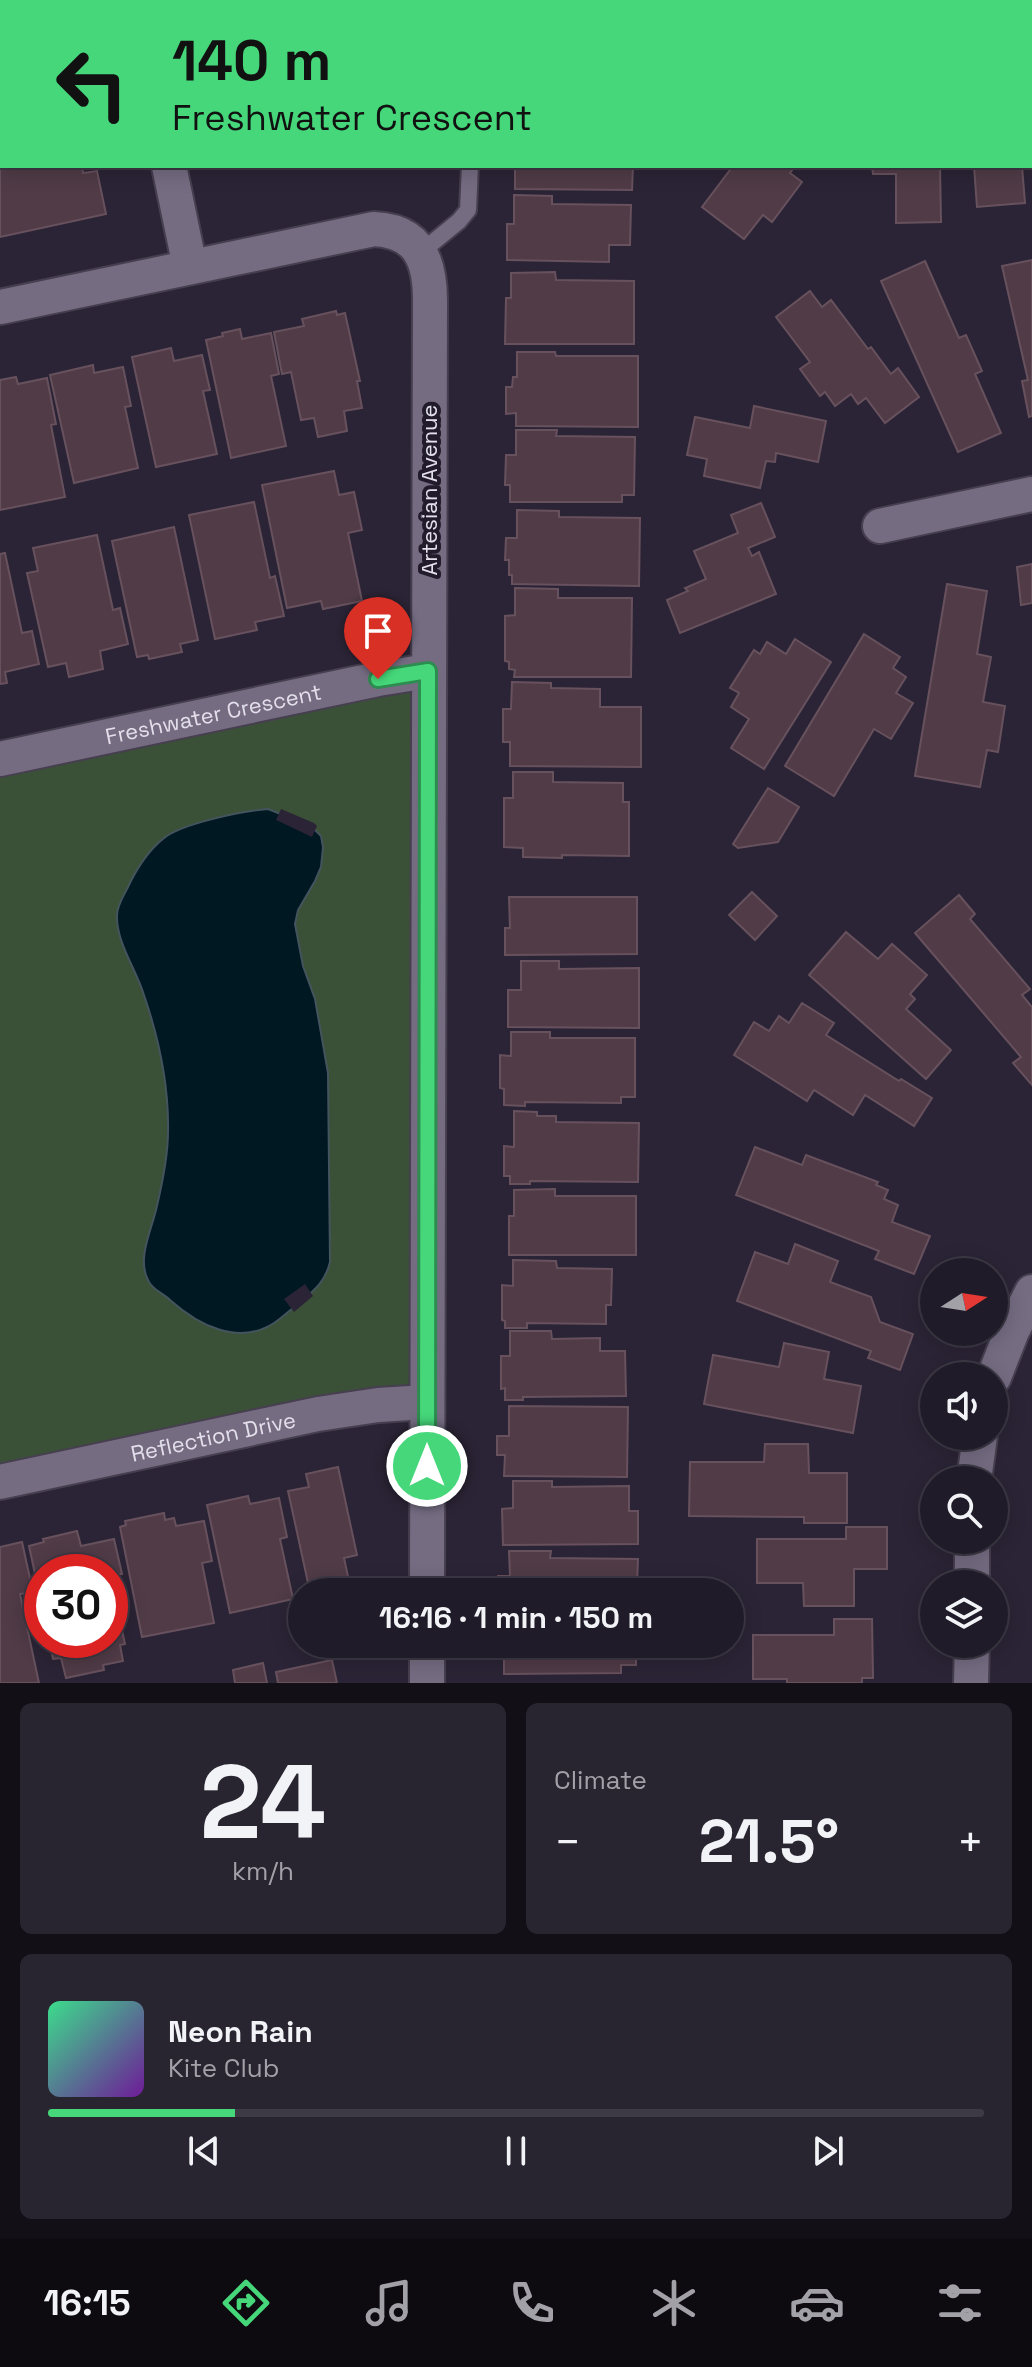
<!DOCTYPE html>
<html lang="en">
<head>
<meta charset="utf-8">
<style>
  body { margin:0; font-family:"Space Grotesk",sans-serif; background:#282430; color:#f1f3f6; height:100vh; display:flex; flex-direction:column; font-size:30px; white-space:nowrap }
  * { box-sizing:border-box; margin:0 }
  p { font-size:26px; color:#a2a1a8 }
  .icon { flex:none; width:44px; height:44px; fill:none; stroke:currentColor; stroke-width:2; stroke-linecap:round; stroke-linejoin:round }
  .map { position:relative; height:1683px; overflow:hidden }
  .details { display:flex; flex-direction:column; gap:20px; padding:20px; background:#120f16; flex:1 }
  .details>* { flex:none }
  .hud { position:absolute; left:0px; top:0px; width:1032px; height:168px; box-shadow:0 4px 20px #0003,0 0 0 2px #3d3945; background:#45d77a; color:#111; overflow:hidden }
  .needle { width:52px; rotate:78deg }
  .fabs { position:absolute; left:920px; top:1258px; display:grid; gap:16px }
  .fabs a { display:grid; place-items:center; width:88px; height:88px; border-radius:50%; background:#201b28; box-shadow:0 4px 20px #0003,0 0 0 2px #3d3945; font-size:40px }
  .speed { position:absolute; left:24px; top:1554px; display:flex; gap:16px; font-size:40px; font-weight:700; text-align:center }
  .speed>* { display:grid; place-content:center; width:104px; height:104px; border-radius:50%; background:#201b28; box-shadow:0 4px 20px #0003,0 0 0 2px #3d3945; line-height:1 }
  .speed .limit { border:12px solid #d22; background:#fff; color:#111 }
  .pin { position:absolute; display:grid; place-items:center; width:68px; height:68px; color:#fff; margin:-82px -34px; border-radius:50% 50% 50% 0; rotate:-45deg; box-shadow:0 0 8px #0007 }
  .pin .icon { rotate:45deg }
  .me { position:absolute; width:88px; margin:-44px; rotate:0deg; stroke-linejoin:round; filter:drop-shadow(0 0 6px #0008) }
  .turn { display:flex; align-items:center; gap:28px; height:168px; padding:0 40px; font-size:36px }
  .turn .icon { width:104px; height:104px; stroke-width:2.5 }
  .turn b { display:block; font-size:56px; line-height:68px }
  .big { font-size:60px; font-weight:800; line-height:1.1 }
  .details .card { flex:1; display:flex; flex-direction:column; justify-content:center; gap:12px; min-width:0; padding:0 28px; border-radius:12px; background:#282430 }
  .details .dial { align-items:center; gap:0 }
  .dial b { font-size:104px; line-height:1 }
  .song { display:flex; align-items:center; gap:24px }
  .cover { width:96px; height:96px; border-radius:12px; background:linear-gradient(135deg,hsl(150 70% 55%),hsl(280 70% 35%)) }
  .played { height:8px; border-radius:4px; background:linear-gradient(90deg,#45d77a 20%,#3d3945 20%) }
  .keys { display:flex; justify-content:space-around; direction:ltr }
  .heat { display:flex; justify-content:space-between; align-items:center; font-size:44px; direction:ltr }
  .details .tiles { flex:1; display:grid; gap:20px; grid-template-columns:1fr 1fr }
  .card:last-child { grid-column:span 2 }
  .trip { position:absolute; left:288px; top:1578px; width:456px; height:80px; border-radius:40px; background:#201b28; box-shadow:0 4px 20px #0003,0 0 0 2px #3d3945; font-weight:800; line-height:80px; text-align:center }
  .dock { display:flex; height:128px; justify-content:space-around; align-items:center; background:#0d0b10; color:#a2a1a8 }
  .dock .icon { width:56px; height:56px }
  .dock .active { color:#45d77a }
  .dock b { font-size:36px; color:#f1f3f6 }
  .map>svg:first-child { display:block }
  .green { fill:#3b5137 }
  .water { fill:#001821; stroke:#44545e; stroke-width:2 }
  .pier { fill:#2b2436 }
  .building { fill:#503b47; stroke:#67515d; stroke-width:2 }
  .lines { fill:none; stroke-linecap:round; stroke-linejoin:round }
  .lane-casing { stroke:#463f4f; stroke-width:20 }
  .street-casing { stroke:#463f4f; stroke-width:38 }
  .lane { stroke:#756c82; stroke-width:16 }
  .street { stroke:#756c82; stroke-width:34 }
  .route-casing { stroke:#2d8c4f; stroke-width:20 }
  .route { stroke:#45d77a; stroke-width:14 }
  .labels { text-anchor:middle; stroke-width:8; stroke-linejoin:round; paint-order:stroke }
  .street-label { font-size:22px; fill:#e3dfeb; stroke:#221b2c }
</style>
</head>
<body>
<div class="map">
<svg width="1032" height="1683" viewBox="0 0 1032 1683">
  <rect width="100%" height="100%" fill="#2b2436"/>
  <polygon class="green" points="428,671 427,1402 0,1482 0,759"/>
  <path class="water" d="M268,809L311,826L321,836L323,847L321,867L315,881L298,910L295,924L303,966L315,999L328,1073L330,1262C325,1283 313,1291 298,1304C290,1310 282,1318 274,1323C238,1346 198,1325 170,1300C163,1293 152,1290 148,1280C137,1259 151,1231 156,1210C162,1185 168,1157 168,1132C169,1085 159,1039 144,995C136,969 116,942 117,915C117,906 124,895 128,887C136,870 149,850 164,838C183,823 244,811 268,809Z"/>
  <g class="pier">
    <polygon points="281,809 314,823 317,826 312,837 276,820"/>
    <polygon points="305,1284 313,1296 294,1312 284,1299"/>
  </g>
  <g class="building">
    <polygon points="204,0 270,0 271,2 205,2"/>
    <rect x="499" y="0" width="135" height="2"/>
    <polygon points="2,2 2,69 0,69 0,3"/>
    <polygon points="2,82 2,150 0,150 0,83"/>
    <polygon points="0,166 48,166 48,168 82,166 83,173 97,171 106,214 0,237"/>
    <polygon points="510,166 633,166 632,190 515,189 515,169 510,169"/>
    <polygon points="733,166 795,166 790,173 802,182 772,222 763,215 744,239 702,207"/>
    <polygon points="872,166 940,166 941,222 896,223 896,174 873,174"/>
    <polygon points="974,166 1022,166 1025,203 977,207"/>
    <polygon points="514,195 552,196 552,204 631,205 630,245 609,245 609,262 507,260 507,224 514,224"/>
    <polygon points="1032,260 1032,416 1029,417 1022,381 1028,380 1002,266"/>
    <polygon points="925,261 959,338 966,335 982,371 975,374 1001,433 958,452 881,281"/>
    <polygon points="555,272 556,280 634,281 634,344 505,344 506,298 511,298 511,273"/>
    <polygon points="810,291 822,307 831,300 868,349 871,347 891,374 898,368 919,397 885,423 866,398 858,404 851,394 835,406 825,392 820,396 800,369 810,362 776,317"/>
    <polygon points="336,311 337,315 345,313 360,381 357,381 362,408 344,411 347,431 318,437 314,418 301,420 291,372 282,374 274,332 304,326 302,319"/>
    <polygon points="240,329 242,339 271,333 279,374 271,376 286,446 231,458 206,340 223,336 222,333"/>
    <polygon points="171,348 174,361 202,355 210,390 203,391 217,454 156,467 132,357"/>
    <polygon points="517,352 555,352 556,356 638,356 638,427 516,426 516,413 506,414 506,387 512,387 513,377 517,377"/>
    <polygon points="93,365 94,373 123,367 131,406 125,407 138,468 74,483 50,375"/>
    <polygon points="16,377 18,384 47,378 56,424 51,425 65,497 0,510 0,380"/>
    <polygon points="754,406 826,421 818,462 776,453 775,462 766,461 760,488 704,476 707,459 687,455 695,417 750,428"/>
    <polygon points="516,430 557,430 556,436 635,437 634,495 622,495 622,502 510,502 510,485 505,485 506,455 516,455"/>
    <polygon points="334,471 339,495 354,492 362,530 348,533 362,601 323,609 321,601 287,608 262,485"/>
    <polygon points="254,502 270,578 275,576 284,616 255,622 257,630 215,639 189,515"/>
    <polygon points="761,503 775,537 748,548 752,556 759,552 776,594 680,633 667,600 688,591 685,588 706,579 694,551 738,533 731,515"/>
    <polygon points="517,510 559,511 559,517 640,518 639,586 512,584 512,575 509,575 509,560 505,560 506,538 517,538"/>
    <polygon points="174,527 198,640 180,644 182,652 149,659 148,655 137,657 112,541"/>
    <polygon points="97,535 113,610 120,608 128,644 100,651 103,669 69,677 66,663 48,667 27,573 38,571 33,548"/>
    <polygon points="5,553 22,633 32,631 39,664 5,672 7,683 0,684 0,554"/>
    <polygon points="1032,564 1032,603 1021,605 1017,567"/>
    <polygon points="947,584 987,591 977,654 991,657 983,702 1005,706 998,752 987,750 980,787 915,776"/>
    <polygon points="515,588 558,589 558,598 632,598 631,677 514,677 515,670 509,669 509,662 505,661 505,616 515,615"/>
    <polygon points="864,634 900,657 893,668 906,677 896,693 913,703 891,739 874,729 834,796 785,766"/>
    <polygon points="795,639 831,662 764,769 731,748 749,719 731,707 739,693 730,688 754,650 760,654 767,642 786,654"/>
    <polygon points="512,682 551,683 551,688 600,689 600,707 641,707 641,767 510,766 510,742 503,742 503,709 511,709"/>
    <polygon points="513,772 553,772 553,782 623,783 623,802 629,802 629,856 562,855 562,858 523,857 523,848 504,847 504,798 513,798"/>
    <polygon points="768,788 799,807 778,842 738,848 733,844"/>
    <polygon points="752,892 777,916 755,940 729,915"/>
    <polygon points="959,895 975,914 970,919 1030,989 1022,995 1032,1007 1032,1085 1013,1063 1021,1057 915,933"/>
    <polygon points="509,897 637,897 637,954 505,955 505,928 510,928"/>
    <polygon points="846,932 878,959 892,944 927,975 910,994 915,999 906,1009 951,1050 926,1079 809,975"/>
    <polygon points="521,961 559,961 559,969 639,968 639,1028 508,1027 508,990 521,990"/>
    <polygon points="802,1003 834,1023 826,1035 899,1081 901,1079 932,1098 914,1126 865,1095 853,1115 814,1090 807,1101 734,1055 754,1022 769,1031 779,1016 789,1023"/>
    <polygon points="511,1032 550,1032 550,1038 635,1038 635,1097 621,1097 621,1103 525,1102 525,1106 504,1105 504,1089 500,1088 500,1055 511,1056"/>
    <polygon points="514,1111 537,1112 537,1116 556,1116 556,1122 639,1123 638,1182 530,1181 530,1184 510,1184 510,1176 504,1176 504,1146 514,1147"/>
    <polygon points="755,1147 802,1165 806,1155 878,1182 876,1185 888,1190 884,1199 898,1205 892,1222 930,1236 914,1274 875,1259 879,1251 736,1195"/>
    <polygon points="555,1189 555,1196 636,1196 636,1255 509,1255 509,1216 514,1216 514,1190"/>
    <polygon points="795,1244 838,1261 830,1282 871,1297 880,1322 913,1334 900,1370 868,1358 871,1351 737,1301 755,1252 788,1264"/>
    <polygon points="513,1260 556,1261 557,1268 612,1269 611,1305 606,1305 606,1324 527,1323 527,1328 505,1328 505,1321 502,1320 502,1285 513,1286"/>
    <polygon points="510,1331 551,1331 552,1339 600,1338 600,1351 625,1351 626,1396 523,1397 523,1400 505,1400 505,1388 501,1389 501,1356 510,1356"/>
    <polygon points="784,1343 829,1352 824,1379 861,1386 853,1433 704,1404 713,1355 779,1367"/>
    <polygon points="509,1406 628,1407 627,1477 504,1476 505,1455 497,1455 497,1436 509,1436"/>
    <polygon points="765,1444 808,1444 809,1473 847,1473 847,1523 804,1523 804,1517 689,1516 690,1462 764,1462"/>
    <polygon points="338,1467 357,1555 344,1558 350,1586 343,1588 344,1592 310,1592 288,1491 309,1487 306,1474"/>
    <polygon points="513,1481 552,1481 552,1487 629,1486 629,1511 638,1511 638,1544 503,1545 502,1509 513,1508"/>
    <polygon points="248,1496 250,1504 279,1498 287,1537 280,1539 293,1599 230,1613 207,1505"/>
    <polygon points="164,1513 165,1520 174,1518 176,1526 204,1521 212,1561 202,1563 214,1623 142,1637 120,1527 126,1525 125,1521"/>
    <polygon points="846,1527 887,1527 887,1569 854,1569 854,1606 804,1606 803,1583 757,1583 757,1539 846,1539"/>
    <polygon points="77,1531 81,1546 114,1539 122,1574 110,1576 125,1644 120,1645 123,1661 103,1665 104,1670 66,1678 61,1658 53,1659 49,1640 110,1640 110,1572 42,1572 42,1607 29,1546 44,1542 43,1539"/>
    <polygon points="22,1542 33,1592 20,1594 39,1683 0,1683 0,1547"/>
    <polygon points="509,1551 551,1551 550,1558 638,1559 637,1586 621,1585 621,1592 498,1592 498,1576 510,1576"/>
    <polygon points="834,1619 872,1619 873,1678 862,1678 862,1683 787,1683 787,1679 753,1679 753,1635 834,1635"/>
    <polygon points="514,1644 636,1644 636,1665 621,1665 621,1673 504,1674 504,1647 514,1647"/>
    <polygon points="332,1660 337,1683 278,1683 276,1672"/>
    <polygon points="263,1663 267,1683 235,1683 233,1670"/>
  </g>
  <g class="lines">
    <g class="lane-casing">
      <polyline id="lane" points="420,253 459,221 468,210 470,166"/>
    </g>
    <g class="street-casing">
      <g id="street">
        <polyline points="134,0 134,2"/>
        <polyline points="169,166 190,267"/>
        <path d="M0,307L374,229C418,231 430,259 430,300L427,1592"/>
        <polyline points="880,526 1032,494"/>
        <path id="s1" d="M0,759L378,679L428,671"/>
        <polyline points="994,1377 1012,1331 1032,1292"/>
        <polyline points="974,1480 980,1436"/>
        <path id="s2" d="M0,1482L318,1414L378,1405L427,1402"/>
        <polyline points="972,1584 972,1540"/>
        <polyline points="427,1644 427,1683"/>
        <polyline points="971,1683 972,1644"/>
      </g>
    </g>
    <use href="#lane" class="lane"/>
    <use href="#street" class="street"/>
  </g>
  <g class="lines">
    <g class="route-casing">
      <polyline id="route" points="378,679 428,671 427,1466"/>
    </g>
    <use href="#route" class="route"/>
  </g>
  <g class="labels">
    <g class="street-label">
      <text transform="translate(429 490) rotate(-90)" y="8">Artesian Avenue</text>
      <text dy="8" stroke="none"><textPath href="#s1" startOffset="218">Freshwater Crescent</textPath></text>
      <text dy="8" stroke="none"><textPath href="#s2" startOffset="218">Reflection Drive</textPath></text>
    </g>
  </g>
</svg>
<div class="fabs">
<a><svg class="needle" viewBox="-14 -14 28 28"><path d="M0-13l5 13h-10z" fill="#e53935"/><path d="M0 13l5-13h-10z" fill="#a2a1a8"/></svg></a>
<a><svg class="icon" aria-label="sound" viewBox="0 0 24 24"><path d="M4 9h4l5-4v14l-5-4H4zM17 9q2 3 0 6"/></svg></a>
<a><svg class="icon" aria-label="search" viewBox="0 0 24 24"><circle cx="10" cy="10" r="6"/><path d="M15 15l6 6"/></svg></a>
<a><svg class="icon" aria-label="layers" viewBox="0 0 24 24"><path d="M12 4l9 5-9 5-9-5zM3 14l9 5 9-5"/></svg></a>
</div>
<div class="speed"><div class="limit">30</div></div>
<div class="pin" style="left:378px;top:679px;background:#d93025"><svg class="icon" aria-label="arrive" viewBox="0 0 24 24"><path d="M6 21V4h12l-3 4 3 4H6"/></svg></div>
<svg class="me" style="left:427px;top:1466px" viewBox="-20 -20 40 40"><circle r="17" fill="#45d77a" stroke="#fff" stroke-width="3"/><path d="M0-11L8 9 0 5-8 9z" fill="#fff"/></svg>
<div class="trip">16:16 · 1 min · 150 m</div>
<div class="hud">
<div class="turn"><svg class="icon" aria-label="left" viewBox="0 0 24 24"><path d="M17 20v-9H6M10 6l-5 5 5 5"/></svg><div><b>140 m</b>Freshwater Crescent</div></div>
</div>
</div>
<section class="details">
<div class="tiles">
<div class="card dial"><b>24</b><p>km/h</p></div>
<div class="card"><p>Climate</p>
<div class="heat"><a>−</a><b class="big">21.5°</b><a>+</a></div>
</div>
<div class="card">
<div class="song"><i class="cover"></i><div><b>Neon Rain</b><p>Kite Club</p></div></div>
<div class="played"></div>
<div class="keys"><svg class="icon" aria-label="previous" viewBox="0 0 24 24"><path d="M18 5L8 12l10 7zM5 5v14"/></svg><svg class="icon" aria-label="pause" viewBox="0 0 24 24"><path d="M8 5v14M16 5v14"/></svg><svg class="icon" aria-label="next" viewBox="0 0 24 24"><path d="M6 5l10 7-10 7zM19 5v14"/></svg></div>
</div>
</div>
</section>
<nav class="dock">
<b>16:15</b>
<svg class="icon active" aria-label="directions" viewBox="0 0 24 24"><path d="M12 3l9 9-9 9-9-9zM9 14v-3h6M13 9l2 2-2 2"/></svg>
<svg class="icon" aria-label="music" viewBox="0 0 24 24"><path d="M9 18V5l10-2v13"/><circle cx="6" cy="18" r="3"/><circle cx="16" cy="16" r="3"/></svg>
<svg class="icon" aria-label="phone" viewBox="0 0 24 24"><path d="M5 4h4l2 5-3 2q2 4 5 5l2-3 5 2v4C11 20 4 13 5 4z"/></svg>
<svg class="icon" aria-label="climate" viewBox="0 0 24 24"><path d="M12 3v18M4 7l16 10M4 17L20 7"/></svg>
<svg class="icon" aria-label="car" viewBox="0 0 24 24"><path d="M5 17H2v-5l4-1 3-4h7l3 4 3 1v5h-3M9 17h6M6 11h13"/><circle cx="7" cy="17" r="2"/><circle cx="17" cy="17" r="2"/></svg>
<svg class="icon" aria-label="filters" viewBox="0 0 24 24"><path d="M4 7h16M4 17h16"/><circle cx="9" cy="7" r="2"/><circle cx="15" cy="17" r="2"/></svg>
</nav>
</body>
</html>
